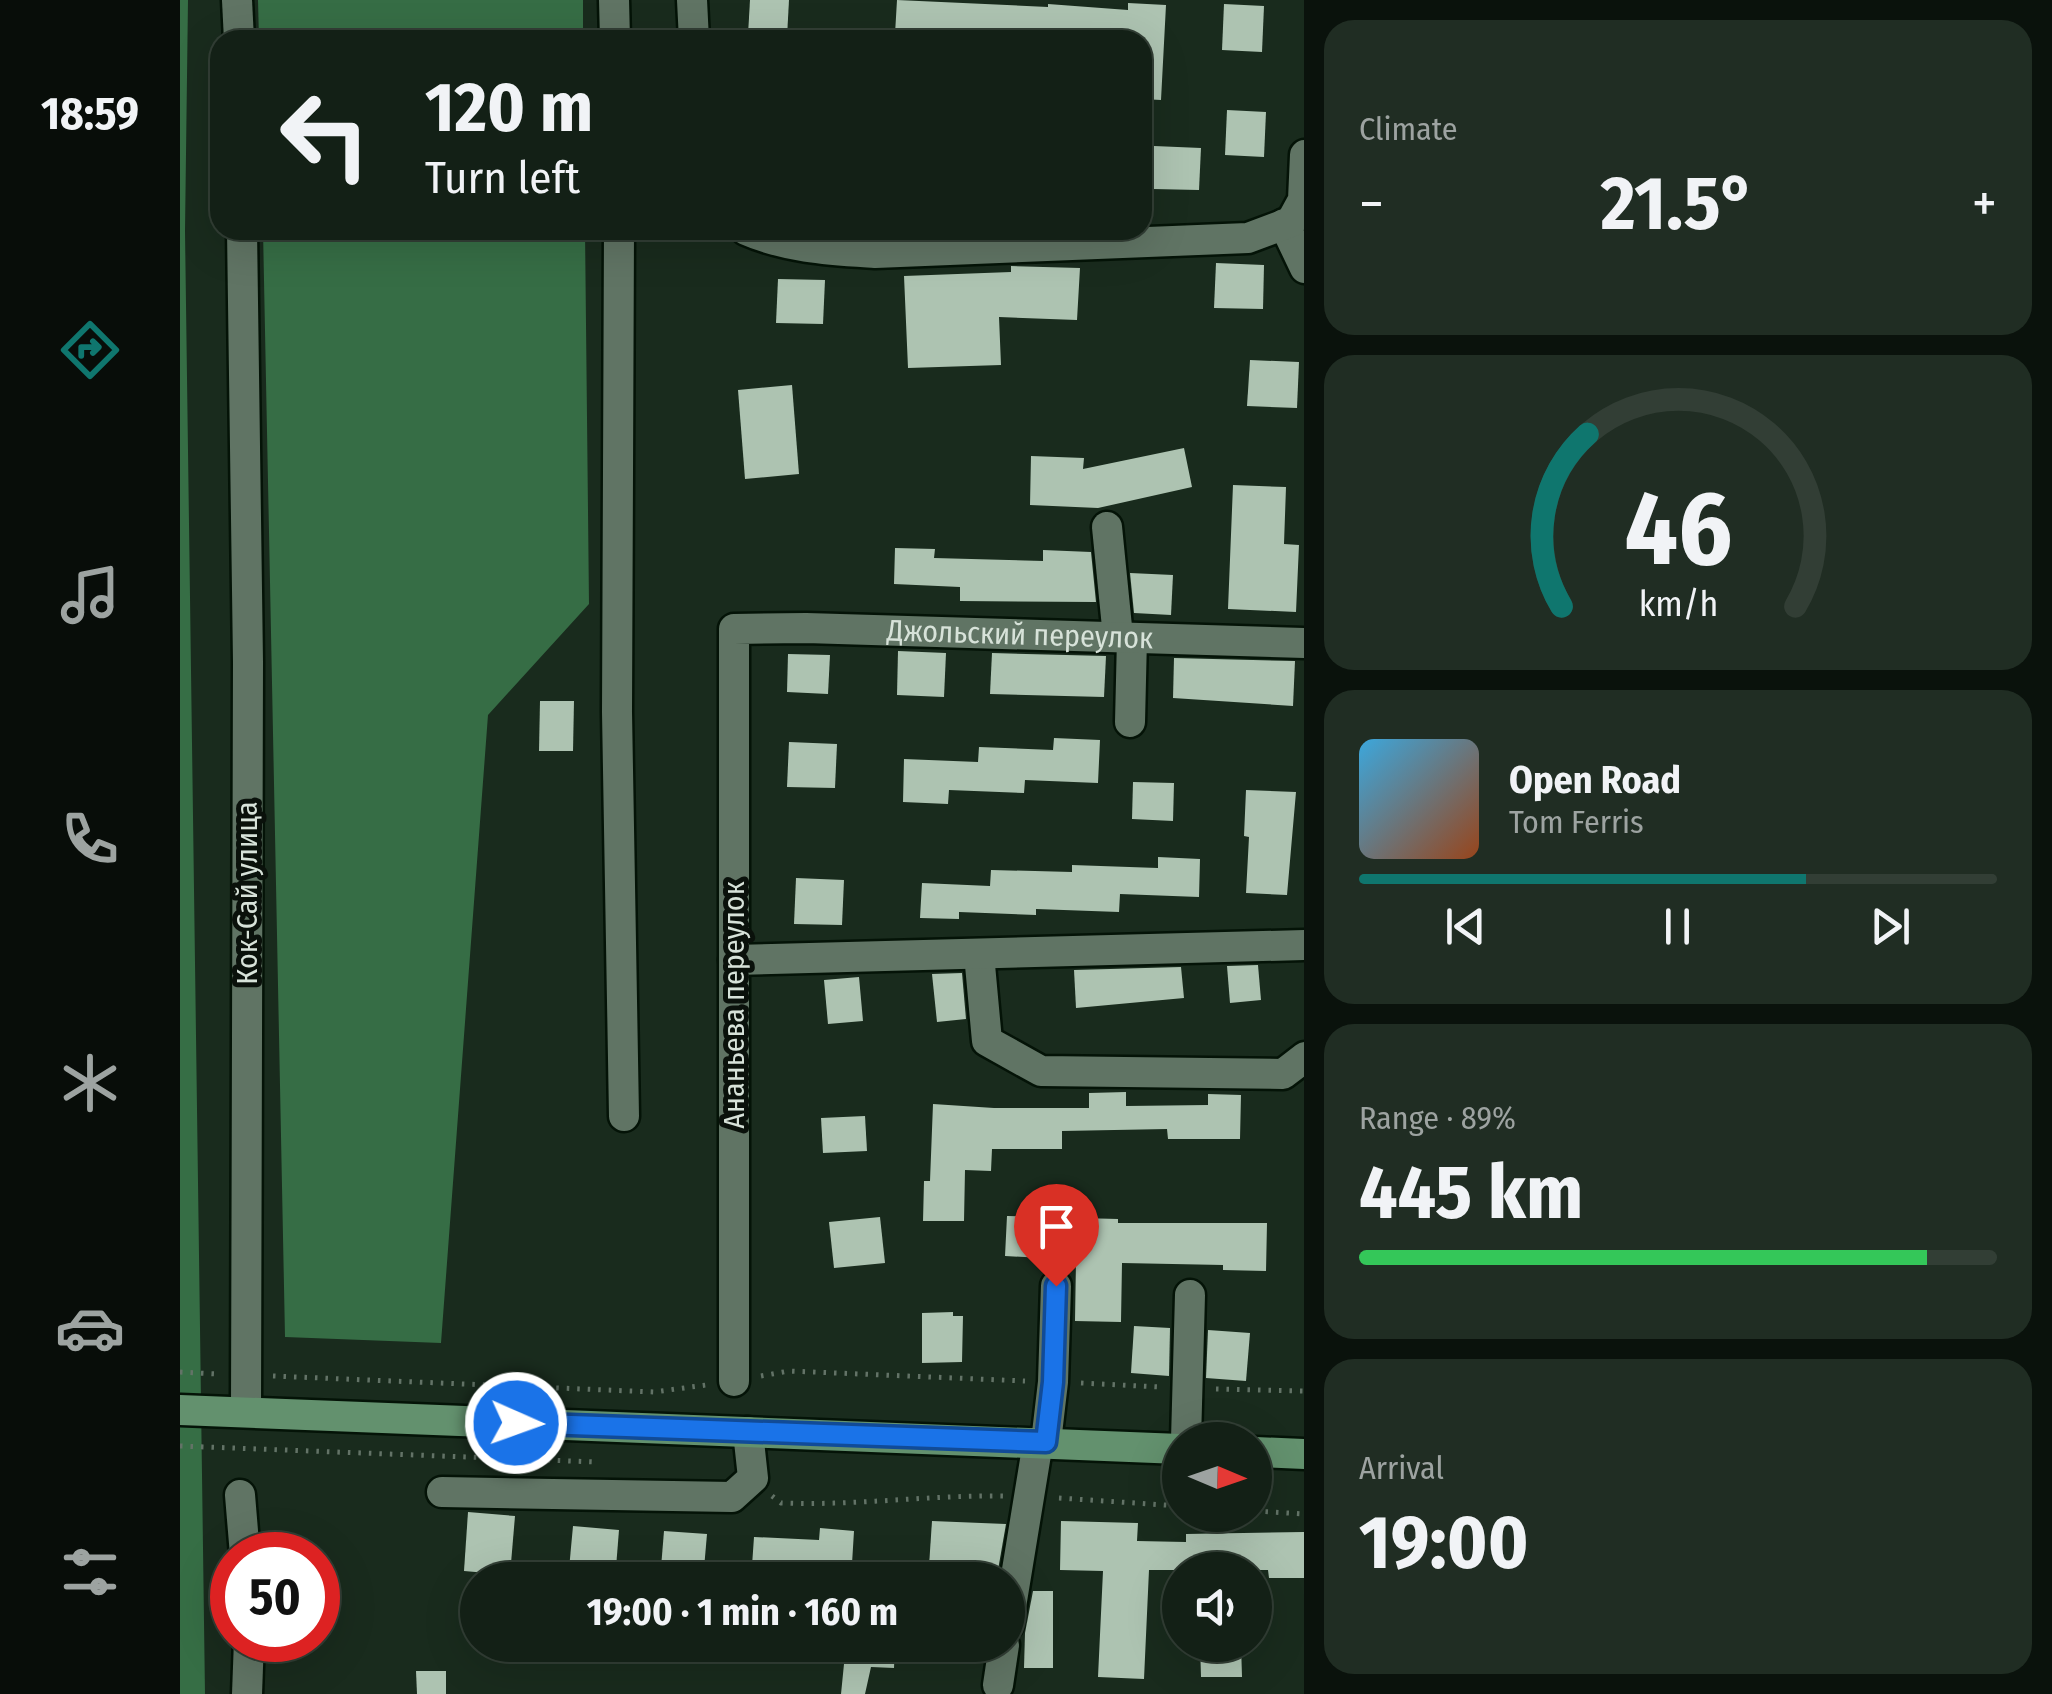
<!DOCTYPE html>
<html lang="en">
<head>
<meta charset="utf-8">
<style>
  body { margin:0; font-family:"Fira Sans Condensed",sans-serif; background:#202d23; color:#f1f3f6; height:100vh; display:flex; flex-direction:column; font-size:38px; white-space:nowrap }
  * { box-sizing:border-box; margin:0 }
  p { font-size:32px; color:#9da3a1 }
  .icon { flex:none; width:55px; height:55px; fill:none; stroke:currentColor; stroke-width:2; stroke-linecap:round; stroke-linejoin:round }
  .map { position:relative; flex:1; overflow:hidden }
  .sheet { display:flex; flex-direction:column; gap:20px; padding:20px; background:#0a120c; width:748px }
  .sheet>* { flex:none }
  .hud { position:absolute; left:30px; top:30px; width:942px; height:210px; border-radius:30px; box-shadow:0 10px 40px #0002,0 0 0 2px #323e35; background:#132016; color:#f1f3f6; overflow:hidden }
  .needle { width:65px; rotate:92deg }
  .buttons { position:absolute; left:982px; top:1422px; display:grid; gap:20px }
  .buttons a { display:grid; place-items:center; width:110px; height:110px; border-radius:50%; background:#132016; box-shadow:0 10px 40px #0002,0 0 0 2px #323e35; font-size:50px }
  .speed { position:absolute; left:30px; top:1532px; display:flex; gap:20px; font-size:50px; font-weight:700; text-align:center }
  .speed>* { display:grid; place-content:center; width:130px; height:130px; border-radius:50%; background:#132016; box-shadow:0 10px 40px #0002,0 0 0 2px #323e35; line-height:1 }
  .speed .limit { border:15px solid #d22; background:#fff; color:#111 }
  .pin { position:absolute; display:grid; place-items:center; width:85px; height:85px; color:#fff; margin:-102px -42px; border-radius:50% 50% 50% 0; rotate:-45deg; box-shadow:0 0 10px #0007 }
  .pin .icon { rotate:45deg }
  .me { position:absolute; width:110px; margin:-55px; rotate:92deg; stroke-linejoin:round; filter:drop-shadow(0 0 8px #0008) }
  .turn { display:flex; align-items:center; gap:35px; height:210px; padding:0 50px; font-size:45px }
  .turn .icon { width:130px; height:130px; stroke-width:2.5 }
  .turn b { display:block; font-size:70px; line-height:85px }
  .big { font-size:75px; font-weight:700; line-height:1.1 }
  .sheet .tile { flex:1; display:flex; flex-direction:column; justify-content:center; gap:15px; min-width:0; padding:0 35px; border-radius:30px; background:#202d23 }
  .sheet .dial { align-items:center; gap:0 }
  .dial svg { height:260px; overflow:visible; fill:none; stroke:#323e35; stroke-width:7; stroke-linecap:round; text-anchor:middle }
  .dial text { fill:#f1f3f6; stroke:none }
  .song { display:flex; align-items:center; gap:30px }
  .cover { width:120px; height:120px; border-radius:15px; background:linear-gradient(135deg,hsl(200 70% 55%),hsl(20 70% 35%)) }
  .played { height:10px; border-radius:5px; background:linear-gradient(90deg,#0f766e 70%,#323e35 70%) }
  .keys { display:flex; justify-content:space-around; direction:ltr }
  .heat { display:flex; justify-content:space-between; align-items:center; font-size:55px; direction:ltr }
  .charge { height:15px; border-radius:8px; background:linear-gradient(90deg,#34c759 89%,#323e35 0) }
  .trip { position:absolute; left:280px; top:1562px; width:565px; height:100px; border-radius:50px; background:#132016; box-shadow:0 10px 40px #0002,0 0 0 2px #323e35; font-weight:700; line-height:100px; text-align:center }
  main { display:flex; flex:1; min-height:0 }
  .tab-bar { display:flex; flex-direction:column; width:180px; justify-content:space-around; align-items:center; background:#080d09; color:#9da3a1 }
  .tab-bar .icon { width:70px; height:70px }
  .tab-bar .active { color:#0f766e }
  .tab-bar b { font-size:45px; color:#f1f3f6 }
  .map>svg:first-child { display:block }
  .forest { fill:#366d45 }
  .water { fill:#366e45 }
  .building { fill:#adc3b1 }
  .lines { fill:none; stroke-linecap:round; stroke-linejoin:round }
  .minor-casing { stroke:#041307; stroke-width:35 }
  .major-casing { stroke:#041307; stroke-width:35 }
  .path { stroke:#637367; stroke-width:5; stroke-dasharray:2.5 8; stroke-linecap:butt }
  .minor { stroke:#607464; stroke-width:30 }
  .major { stroke:#63916e; stroke-width:30 }
  .route-casing { stroke:#114b97; stroke-width:25 }
  .route { stroke:#1a73e8; stroke-width:18 }
  .labels { text-anchor:middle; stroke-width:10; stroke-linejoin:round; paint-order:stroke }
  .street-label { font-size:30px; fill:#d7e2d9; stroke:#0a110b }
</style>
</head>
<body>
<main>
<nav class="tab-bar">
<b>18:59</b>
<svg class="icon active" aria-label="directions" viewBox="0 0 24 24"><path d="M12 3l9 9-9 9-9-9zM9 14v-3h6M13 9l2 2-2 2"/></svg>
<svg class="icon" aria-label="music" viewBox="0 0 24 24"><path d="M9 18V5l10-2v13"/><circle cx="6" cy="18" r="3"/><circle cx="16" cy="16" r="3"/></svg>
<svg class="icon" aria-label="phone" viewBox="0 0 24 24"><path d="M5 4h4l2 5-3 2q2 4 5 5l2-3 5 2v4C11 20 4 13 5 4z"/></svg>
<svg class="icon" aria-label="climate" viewBox="0 0 24 24"><path d="M12 3v18M4 7l16 10M4 17L20 7"/></svg>
<svg class="icon" aria-label="car" viewBox="0 0 24 24"><path d="M5 17H2v-5l4-1 3-4h7l3 4 3 1v5h-3M9 17h6M6 11h13"/><circle cx="7" cy="17" r="2"/><circle cx="17" cy="17" r="2"/></svg>
<svg class="icon" aria-label="filters" viewBox="0 0 24 24"><path d="M4 7h16M4 17h16"/><circle cx="9" cy="7" r="2"/><circle cx="15" cy="17" r="2"/></svg>
</nav>
<div class="map">
<svg width="1125" height="1694" viewBox="0 0 1125 1694">
  <rect width="100%" height="100%" fill="#192b1d"/>
  <g class="forest">
    <polygon points="78,0 403,0 403,40 79,40"/>
    <polygon points="83,230 405,230 409,604 308,715 261,1343 105,1337"/>
  </g>
  <polygon class="water" points="0,0 8,0 5,231 25,1694 0,1694"/>
  <g class="building">
    <polygon points="570,0 609,0 607,37 568,35"/>
    <polygon points="717,0 868,7 868,4 948,10 948,3 986,5 981,100 962,99 962,40 795,40 715,34"/>
    <polygon points="1044,4 1084,6 1082,52 1042,50"/>
    <polygon points="1047,110 1086,112 1084,157 1045,155"/>
    <polygon points="974,146 1021,148 1019,190 973,189"/>
    <polygon points="1036,263 1084,265 1083,309 1034,308"/>
    <polygon points="831,266 900,268 897,320 819,317 821,365 728,368 724,276 831,272"/>
    <polygon points="598,279 645,280 643,324 596,323"/>
    <polygon points="1070,360 1119,362 1117,408 1067,406"/>
    <polygon points="612,385 619,474 565,479 558,390"/>
    <polygon points="1004,448 1012,487 918,508 850,505 851,456 904,458 903,469"/>
    <polygon points="1053,485 1106,487 1104,544 1119,545 1116,612 1048,609"/>
    <polygon points="715,548 755,549 754,558 863,561 863,550 911,552 916,602 780,601 780,587 714,584"/>
    <polygon points="950,573 993,575 991,615 954,613"/>
    <polygon points="718,651 766,653 764,697 717,695"/>
    <polygon points="812,653 926,656 924,697 810,694"/>
    <polygon points="608,654 650,655 648,694 607,692"/>
    <polygon points="994,658 1115,661 1113,706 993,698"/>
    <polygon points="360,701 394,701 393,751 359,751"/>
    <polygon points="874,738 920,740 918,783 845,780 844,793 769,790 768,804 723,802 724,759 798,762 799,747 873,750"/>
    <polygon points="609,742 657,744 655,788 607,787"/>
    <polygon points="953,782 994,783 993,821 952,819"/>
    <polygon points="1066,790 1116,792 1107,895 1066,893 1069,837 1064,836"/>
    <polygon points="978,857 1020,859 1019,897 940,894 939,912 856,909 856,915 779,912 779,919 740,918 742,883 810,886 811,870 892,872 892,865 978,868"/>
    <polygon points="616,878 664,880 662,925 614,924"/>
    <polygon points="1078,965 1081,1000 1050,1003 1047,966"/>
    <polygon points="1001,967 1004,998 896,1008 894,970"/>
    <polygon points="782,973 786,1019 757,1022 752,974"/>
    <polygon points="679,977 683,1021 648,1024 644,980"/>
    <polygon points="946,1092 946,1106 1028,1105 1028,1094 1061,1095 1060,1139 988,1139 987,1129 882,1131 882,1149 812,1149 811,1171 785,1170 784,1221 743,1221 744,1181 750,1181 753,1104 814,1108 909,1108 909,1093"/>
    <polygon points="685,1116 687,1151 643,1153 641,1118"/>
    <polygon points="827,1216 938,1219 938,1223 1087,1223 1086,1271 1043,1270 1043,1265 942,1263 941,1322 895,1321 896,1260 825,1256"/>
    <polygon points="700,1217 705,1263 654,1268 649,1222"/>
    <polygon points="773,1312 773,1316 783,1316 782,1362 742,1363 742,1313"/>
    <polygon points="954,1326 990,1328 989,1376 951,1373"/>
    <polygon points="1028,1330 1070,1333 1066,1381 1026,1378"/>
    <polygon points="288,1512 335,1516 330,1575 284,1571"/>
    <polygon points="752,1521 826,1524 818,1570 749,1566"/>
    <polygon points="881,1521 958,1523 957,1541 1006,1542 1006,1534 1125,1532 1125,1578 1089,1578 1088,1570 969,1570 964,1679 918,1677 923,1571 880,1570"/>
    <polygon points="393,1526 439,1530 435,1580 388,1580"/>
    <polygon points="640,1528 674,1531 671,1580 571,1580 574,1537 639,1540"/>
    <polygon points="484,1531 527,1534 523,1580 480,1580"/>
    <polygon points="853,1591 873,1591 873,1668 844,1668 845,1633"/>
    <polygon points="641,1645 715,1645 714,1668 691,1667 685,1694 661,1694 664,1664 640,1662"/>
    <polygon points="1020,1645 1061,1645 1062,1677 1021,1677"/>
    <polygon points="236,1671 266,1671 266,1694 237,1694"/>
  </g>
  <g class="lines">
    <g class="minor-casing">
      <g id="minor">
        <polyline points="57,0 59,40"/>
        <polyline points="434,0 435,40"/>
        <polyline points="512,0 514,40"/>
        <polyline points="1104,224 1125,268"/>
        <polyline points="62,230 68,662 66,1412"/>
        <polyline points="439,230 437,712 444,1116"/>
        <path d="M566,230C607,248 650,250 695,253L1068,238L1111,222L1123,200L1125,155"/>
        <polyline points="927,527 938,637"/>
        <polyline points="950,722 952,638"/>
        <polyline points="799,954 807,1041 861,1071 1103,1074 1125,1057"/>
        <polyline points="554,960 1125,945"/>
        <path id="s1" d="M554,1381V629L626,628L1125,643"/>
        <polyline points="1006,1440 1010,1295"/>
        <polyline points="866,1442 873,1382 876,1286"/>
        <polyline points="262,1492 552,1497 573,1478 568,1432"/>
        <polyline points="60,1495 65,1555"/>
        <polyline points="828,1625 858,1442"/>
        <polyline points="818,1685 824,1645"/>
        <polyline points="67,1694 69,1640"/>
      </g>
    </g>
    <g class="major-casing">
      <g id="major">
        <polyline points="0,1410 1000,1449"/>
        <polyline points="1075,1452 1125,1454"/>
      </g>
    </g>
    <g class="path">
      <polyline points="0,1372 37,1374"/>
      <polyline points="93,1376 474,1392 526,1385"/>
      <polyline points="581,1376 609,1371 845,1381"/>
      <polyline points="901,1383 980,1387"/>
      <polyline points="1036,1389 1125,1391"/>
      <polyline points="0,1446 417,1462"/>
      <path d="M592,1496L601,1503C675,1506 748,1495 823,1496"/>
      <polyline points="879,1498 1000,1506"/>
      <polyline points="1075,1511 1125,1514"/>
    </g>
    <use href="#minor" class="minor"/>
    <use href="#major" class="major"/>
  </g>
  <g class="lines">
    <g class="route-casing">
      <polyline id="route" points="336,1423 866,1442 873,1382 876,1286"/>
    </g>
    <use href="#route" class="route"/>
  </g>
  <g class="labels">
    <g class="street-label">
      <text dy="10" stroke="none"><textPath href="#s1" startOffset="1038">Джольский переулок</textPath></text>
      <text transform="translate(67 893) rotate(-90)" y="10">Кок-Сай улица</text>
      <text transform="translate(554 1005) rotate(-90)" y="10">Ананьева переулок</text>
    </g>
  </g>
</svg>
<div class="buttons">
<a><svg class="needle" viewBox="-14 -14 28 28"><path d="M0-13l5 13h-10z" fill="#e53935"/><path d="M0 13l5-13h-10z" fill="#9da3a1"/></svg></a>
<a><svg class="icon" aria-label="sound" viewBox="0 0 24 24"><path d="M4 9h4l5-4v14l-5-4H4zM17 9q2 3 0 6"/></svg></a>
</div>
<div class="speed"><div class="limit">50</div></div>
<div class="pin" style="left:876px;top:1286px;background:#d93025"><svg class="icon" aria-label="arrive" viewBox="0 0 24 24"><path d="M6 21V4h12l-3 4 3 4H6"/></svg></div>
<svg class="me" style="left:336px;top:1423px" viewBox="-20 -20 40 40"><circle r="17" fill="#1a73e8" stroke="#fff" stroke-width="3"/><path d="M0-11L8 9 0 5-8 9z" fill="#fff"/></svg>
<div class="trip">19:00 · 1 min · 160 m</div>
<div class="hud">
<div class="turn"><svg class="icon" aria-label="left" viewBox="0 0 24 24"><path d="M17 20v-9H6M10 6l-5 5 5 5"/></svg><div><b>120 m</b>Turn left</div></div>
</div>
</div>
<section class="sheet">
<div class="tile"><p>Climate</p>
<div class="heat"><a>−</a><b class="big">21.5°</b><a>+</a></div>
</div>
<div class="tile dial"><svg viewBox="0 0 100 80">
<path d="M14 69A42 42 0 1 1 86 69"/>
<path d="M14 69A42 42 0 0 1 22 16" stroke="#0f766e"/>
<text x="50" y="56" font-size="32" font-weight="700">46</text>
<text x="50" y="72" font-size="11">km/h</text>
</svg></div>
<div class="tile">
<div class="song"><i class="cover"></i><div><b>Open Road</b><p>Tom Ferris</p></div></div>
<div class="played"></div>
<div class="keys"><svg class="icon" aria-label="previous" viewBox="0 0 24 24"><path d="M18 5L8 12l10 7zM5 5v14"/></svg><svg class="icon" aria-label="pause" viewBox="0 0 24 24"><path d="M8 5v14M16 5v14"/></svg><svg class="icon" aria-label="next" viewBox="0 0 24 24"><path d="M6 5l10 7-10 7zM19 5v14"/></svg></div>
</div>
<div class="tile"><p>Range · 89%</p><b class="big">445 km</b><div class="charge"></div></div>
<div class="tile"><p>Arrival</p><b class="big">19:00</b></div>
</section>
</main>
</body>
</html>
